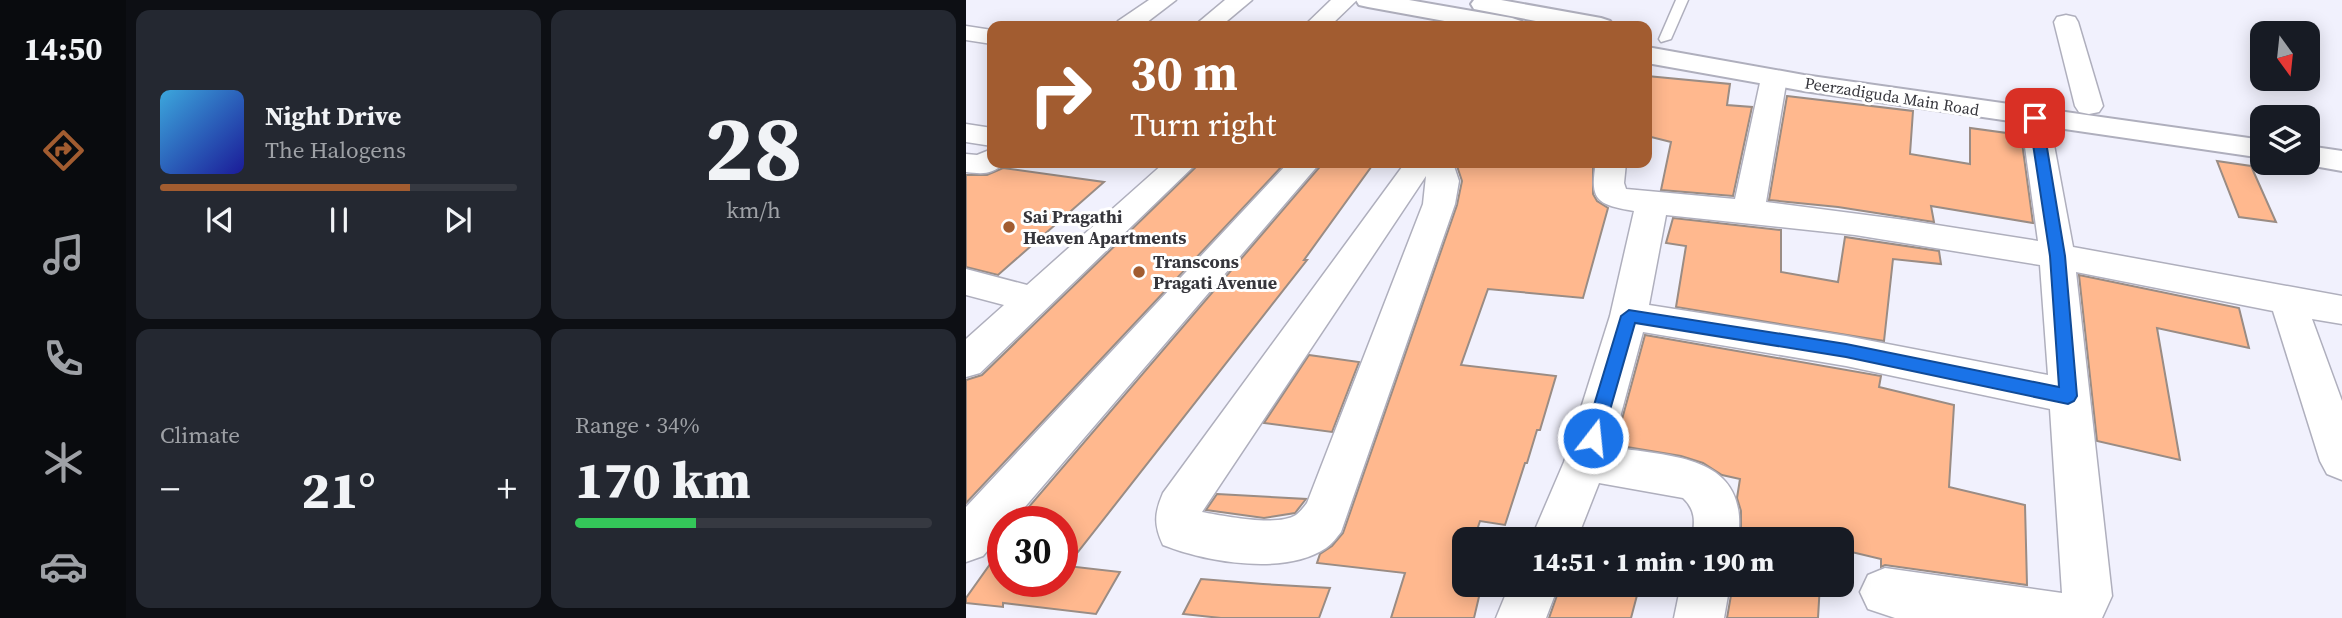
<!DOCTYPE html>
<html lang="en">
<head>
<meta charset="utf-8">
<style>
  body { margin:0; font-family:"Source Serif 4",serif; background:#242831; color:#f1f3f6; height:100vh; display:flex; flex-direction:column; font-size:26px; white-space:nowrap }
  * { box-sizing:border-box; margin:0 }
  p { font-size:23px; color:#9ea1a6 }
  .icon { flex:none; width:38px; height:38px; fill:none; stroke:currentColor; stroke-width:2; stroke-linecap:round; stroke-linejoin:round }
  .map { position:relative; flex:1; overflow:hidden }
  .drawer { display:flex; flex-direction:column; gap:10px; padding:10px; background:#0d0f14; width:840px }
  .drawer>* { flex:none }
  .guide { position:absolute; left:21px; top:21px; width:665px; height:147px; border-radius:14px; box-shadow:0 4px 18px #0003; background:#a25c30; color:#fff; overflow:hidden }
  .needle { width:46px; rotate:165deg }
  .tools { position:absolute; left:1284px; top:21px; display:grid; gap:14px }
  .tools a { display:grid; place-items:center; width:70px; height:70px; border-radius:14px; background:#171b24; box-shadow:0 4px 18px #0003; font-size:35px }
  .speed { position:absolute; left:21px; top:506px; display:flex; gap:14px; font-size:35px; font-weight:700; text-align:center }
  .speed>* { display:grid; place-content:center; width:91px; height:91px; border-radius:50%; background:#171b24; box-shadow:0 4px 18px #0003; line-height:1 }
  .speed .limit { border:10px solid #d22; background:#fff; color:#111 }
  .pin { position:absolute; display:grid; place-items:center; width:60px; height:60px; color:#fff; margin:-30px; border-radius:14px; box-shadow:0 4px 10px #0006 }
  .me { position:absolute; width:77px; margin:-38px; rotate:16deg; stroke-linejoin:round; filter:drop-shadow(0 0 5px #0008) }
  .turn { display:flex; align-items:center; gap:24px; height:147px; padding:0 28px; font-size:32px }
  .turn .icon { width:91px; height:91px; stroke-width:2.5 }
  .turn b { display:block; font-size:49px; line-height:60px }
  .big { font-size:52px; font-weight:800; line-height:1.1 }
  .drawer .card { flex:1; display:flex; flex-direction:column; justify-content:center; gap:10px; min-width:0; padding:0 24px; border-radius:14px; background:#242831 }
  .drawer .dial { align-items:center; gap:0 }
  .dial b { font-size:91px; line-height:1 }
  .song { display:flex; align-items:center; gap:21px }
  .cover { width:84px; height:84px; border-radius:10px; background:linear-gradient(135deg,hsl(200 70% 55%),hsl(240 70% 35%)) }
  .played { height:7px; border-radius:4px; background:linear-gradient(90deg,#a25c30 70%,#363941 70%) }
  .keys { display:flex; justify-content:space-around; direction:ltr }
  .heat { display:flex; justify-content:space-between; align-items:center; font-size:38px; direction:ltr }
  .charge { height:10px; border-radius:5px; background:linear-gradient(90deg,#34c759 34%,#363941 0) }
  .drawer .tiles { flex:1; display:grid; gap:10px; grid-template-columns:repeat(2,1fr) }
  .trip { position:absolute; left:486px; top:527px; width:402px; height:70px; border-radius:14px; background:#171b24; box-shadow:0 4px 18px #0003; font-weight:800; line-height:70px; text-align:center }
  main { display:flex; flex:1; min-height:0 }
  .dock { display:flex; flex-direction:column; width:126px; justify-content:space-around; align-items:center; background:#090b0e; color:#9ea1a6 }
  .dock .icon { width:49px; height:49px }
  .dock .on { color:#a25c30 }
  .dock b { font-size:32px; color:#f1f3f6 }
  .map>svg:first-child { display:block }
  .building { fill:#ffb88e; stroke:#9a8c84; stroke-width:2 }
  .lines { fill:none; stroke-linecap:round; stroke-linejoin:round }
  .service-casing { stroke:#afafbd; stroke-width:3 }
  .minor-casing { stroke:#afafbd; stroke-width:3 }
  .tertiary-casing { stroke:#afafbd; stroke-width:4 }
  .service { fill:#fff; fill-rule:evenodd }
  .minor { fill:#fff; fill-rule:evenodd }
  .tertiary { fill:#fff; fill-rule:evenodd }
  .route { fill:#1a73e8; stroke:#114b97; stroke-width:2 }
  .poi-dot { fill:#a25c30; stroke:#fff; stroke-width:2.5 }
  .labels { text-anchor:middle; stroke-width:6; stroke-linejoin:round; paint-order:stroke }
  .far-street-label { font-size:16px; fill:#36363c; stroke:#fff }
  .poi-label { font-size:18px; font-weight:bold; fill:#36363c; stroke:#fff; text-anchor:start }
</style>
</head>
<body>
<main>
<nav class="dock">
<b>14:50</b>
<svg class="icon on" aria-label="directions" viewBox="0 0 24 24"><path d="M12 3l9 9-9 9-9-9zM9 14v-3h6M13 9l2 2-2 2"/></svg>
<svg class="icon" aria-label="music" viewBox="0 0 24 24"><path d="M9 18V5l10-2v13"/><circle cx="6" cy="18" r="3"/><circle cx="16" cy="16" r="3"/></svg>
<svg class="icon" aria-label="phone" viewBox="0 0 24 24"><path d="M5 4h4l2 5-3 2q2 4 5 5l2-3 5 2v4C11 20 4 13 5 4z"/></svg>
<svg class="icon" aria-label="climate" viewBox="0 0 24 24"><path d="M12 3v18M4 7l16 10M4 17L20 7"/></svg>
<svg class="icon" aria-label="car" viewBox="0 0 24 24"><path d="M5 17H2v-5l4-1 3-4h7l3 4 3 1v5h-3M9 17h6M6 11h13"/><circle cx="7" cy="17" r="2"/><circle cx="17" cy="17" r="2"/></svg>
</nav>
<section class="drawer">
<div class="tiles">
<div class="card">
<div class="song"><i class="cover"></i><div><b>Night Drive</b><p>The Halogens</p></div></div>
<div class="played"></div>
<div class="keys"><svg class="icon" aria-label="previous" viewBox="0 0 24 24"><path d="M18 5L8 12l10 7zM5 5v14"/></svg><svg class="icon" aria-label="pause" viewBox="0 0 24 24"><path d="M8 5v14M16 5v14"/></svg><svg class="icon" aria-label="next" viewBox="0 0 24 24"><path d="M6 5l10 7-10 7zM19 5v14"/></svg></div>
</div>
<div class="card dial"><b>28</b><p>km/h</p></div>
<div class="card"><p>Climate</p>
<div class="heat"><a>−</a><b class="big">21°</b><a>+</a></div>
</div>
<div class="card"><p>Range · 34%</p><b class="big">170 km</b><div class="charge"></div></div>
</div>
</section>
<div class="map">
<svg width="1376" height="618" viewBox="0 0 1376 618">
  <rect width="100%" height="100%" fill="#f1f1fd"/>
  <g class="building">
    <polygon points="681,76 764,84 761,105 786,107 767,196 695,190 705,142 681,136"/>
    <polygon points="821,96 947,111 944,154 1004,164 1004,128 1055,135 1067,223 965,206 968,222 872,207 803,200"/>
    <polygon points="1251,161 1285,166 1310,222 1273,217"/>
    <polygon points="234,163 319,163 0,503 0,380 16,375"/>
    <polygon points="357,163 408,163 338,260 341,260 101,566 154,572 130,614 37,603 37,607 0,603 0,598 37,546 37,581 96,581 96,522 50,522"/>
    <polygon points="490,163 627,163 627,194 631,201 642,208 617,298 522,289 495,365 590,376 574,430 571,430 561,463 559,463 539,525 514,521 508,539 499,539 499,571 495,584 516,584 508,618 425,618 439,573 351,563 354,554 366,546 377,533 491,205 496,181"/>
    <polygon points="37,168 138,182 32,275 0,267 0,175 21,175"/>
    <polygon points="707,218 815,230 815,272 872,282 879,237 973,251 975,264 927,259 918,341 710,307 720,246 700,243"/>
    <polygon points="1113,275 1273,308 1283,348 1191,328 1214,460 1131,441"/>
    <polygon points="679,335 915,376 913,387 988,405 983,487 1059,505 1061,585 919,565 915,567 915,559 877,550 877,539 775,539 775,511 771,498 774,479 756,475 737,463 715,456 649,445"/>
    <polygon points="343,355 393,362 366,432 298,423"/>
    <polygon points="251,494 340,499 329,513 298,518 240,510"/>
    <polygon points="235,579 297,584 364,588 353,618 255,618 217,614"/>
    <polygon points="595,584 674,584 665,618 583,618"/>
    <polygon points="767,584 854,584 852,618 761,618"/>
  </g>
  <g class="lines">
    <g class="service-casing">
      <polygon id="service" points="710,0 722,0 705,39 695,42 693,39"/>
    </g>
    <g class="minor-casing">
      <g id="minor">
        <polygon points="183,0 210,0 176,26 149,26 152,21"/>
        <polygon points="259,0 286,0 255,26 228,26"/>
        <polygon points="365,0 391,0 364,26 338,26"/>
        <polygon points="1100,15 1109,17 1112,22 1137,106 1133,112 1123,114 1113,112 1109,106 1088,22 1091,17"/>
        <polygon points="0,26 26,30 26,44 0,40"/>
        <path d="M808,70L817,72L821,78L800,202L939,220L1072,241L1055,118L1059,112L1069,109L1079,112L1083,118L1107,247L1376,296V324L1346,319L1376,401V480L1361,474L1354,461L1307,311L1110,272L1146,596L1136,618H929L902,609L894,592L902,575L919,568L1096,593L1084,409L880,366L677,332L646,447C705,457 784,454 772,539H726C729,522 730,510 717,498L633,483L611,539H565L598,462L644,316L668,211C632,205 623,201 630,163H660L658,183L660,189L769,199L795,78L799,72ZM700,215L889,235L1074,265L1082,375L880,336L683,305Z"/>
        <polygon points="0,124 26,128 26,146 0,142"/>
        <path d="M26,149V163H38C26,175 16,174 0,172V154L11,155Z"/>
        <polygon points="198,163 231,163 14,373 0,377 0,339 38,305 0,295 0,269 61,285"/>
        <polygon points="322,163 354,163 46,522 37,522 37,532 17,556 0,562 0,507"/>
        <path d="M439,163H487L493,181L489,204L375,532C371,537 366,544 360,548C319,576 240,562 197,545C188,525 188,514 197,493ZM460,176L457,204L341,503C338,507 334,512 330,515C311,527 258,516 236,512Z"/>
        <polygon points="544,584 593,584 580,618 530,618"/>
        <polygon points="715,584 764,584 758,618 708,618"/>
      </g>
    </g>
    <g class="tertiary-casing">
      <g id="tertiary">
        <polygon points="390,0 443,0 546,18 555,21 559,26 506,26 402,7 393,5"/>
        <polygon points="508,0 535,0 635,18 644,21 648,26 596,26 508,9 505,4"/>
        <polygon points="681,47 838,75 1297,140 1297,158 838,91 681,63"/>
        <polygon points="1342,146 1376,151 1376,171 1331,163 1342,163"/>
      </g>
    </g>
    <use href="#service" class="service"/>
    <use href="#minor" class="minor"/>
    <use href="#tertiary" class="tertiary"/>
  </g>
  <polygon class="route" points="1069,114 1076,118 1099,256 1111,396 1108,401 1102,404 880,357 669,323 636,438 634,443 627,446 621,443 618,438 655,316 663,310 880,344 1093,387 1084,256 1063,118"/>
  <g class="poi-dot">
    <circle cx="43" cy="227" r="7"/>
    <circle cx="173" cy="272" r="7"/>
  </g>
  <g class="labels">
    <g class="far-street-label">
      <text transform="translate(926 96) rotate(9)" y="6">Peerzadiguda Main Road</text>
    </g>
    <g class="poi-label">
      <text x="57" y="223">Sai Pragathi<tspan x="57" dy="21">Heaven Apartments</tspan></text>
      <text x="187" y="268">Transcons<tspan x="187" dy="21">Pragati Avenue</tspan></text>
    </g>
  </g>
</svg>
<div class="tools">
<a><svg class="needle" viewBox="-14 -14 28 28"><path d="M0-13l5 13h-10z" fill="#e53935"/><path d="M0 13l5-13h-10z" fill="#9ea1a6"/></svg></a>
<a><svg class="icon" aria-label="layers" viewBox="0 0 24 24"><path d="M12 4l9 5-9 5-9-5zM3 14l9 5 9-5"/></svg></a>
</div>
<div class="speed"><div class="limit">30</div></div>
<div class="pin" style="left:1069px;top:118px;background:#d93025"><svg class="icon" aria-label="arrive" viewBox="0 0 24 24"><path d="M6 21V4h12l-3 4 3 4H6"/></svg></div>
<svg class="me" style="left:627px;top:438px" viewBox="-20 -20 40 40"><circle r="17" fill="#1a73e8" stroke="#fff" stroke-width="3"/><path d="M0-11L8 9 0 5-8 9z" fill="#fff"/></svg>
<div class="trip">14:51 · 1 min · 190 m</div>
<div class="guide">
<div class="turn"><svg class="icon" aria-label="right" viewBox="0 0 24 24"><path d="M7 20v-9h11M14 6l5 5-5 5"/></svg><div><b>30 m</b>Turn right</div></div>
</div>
</div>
</main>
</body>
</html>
